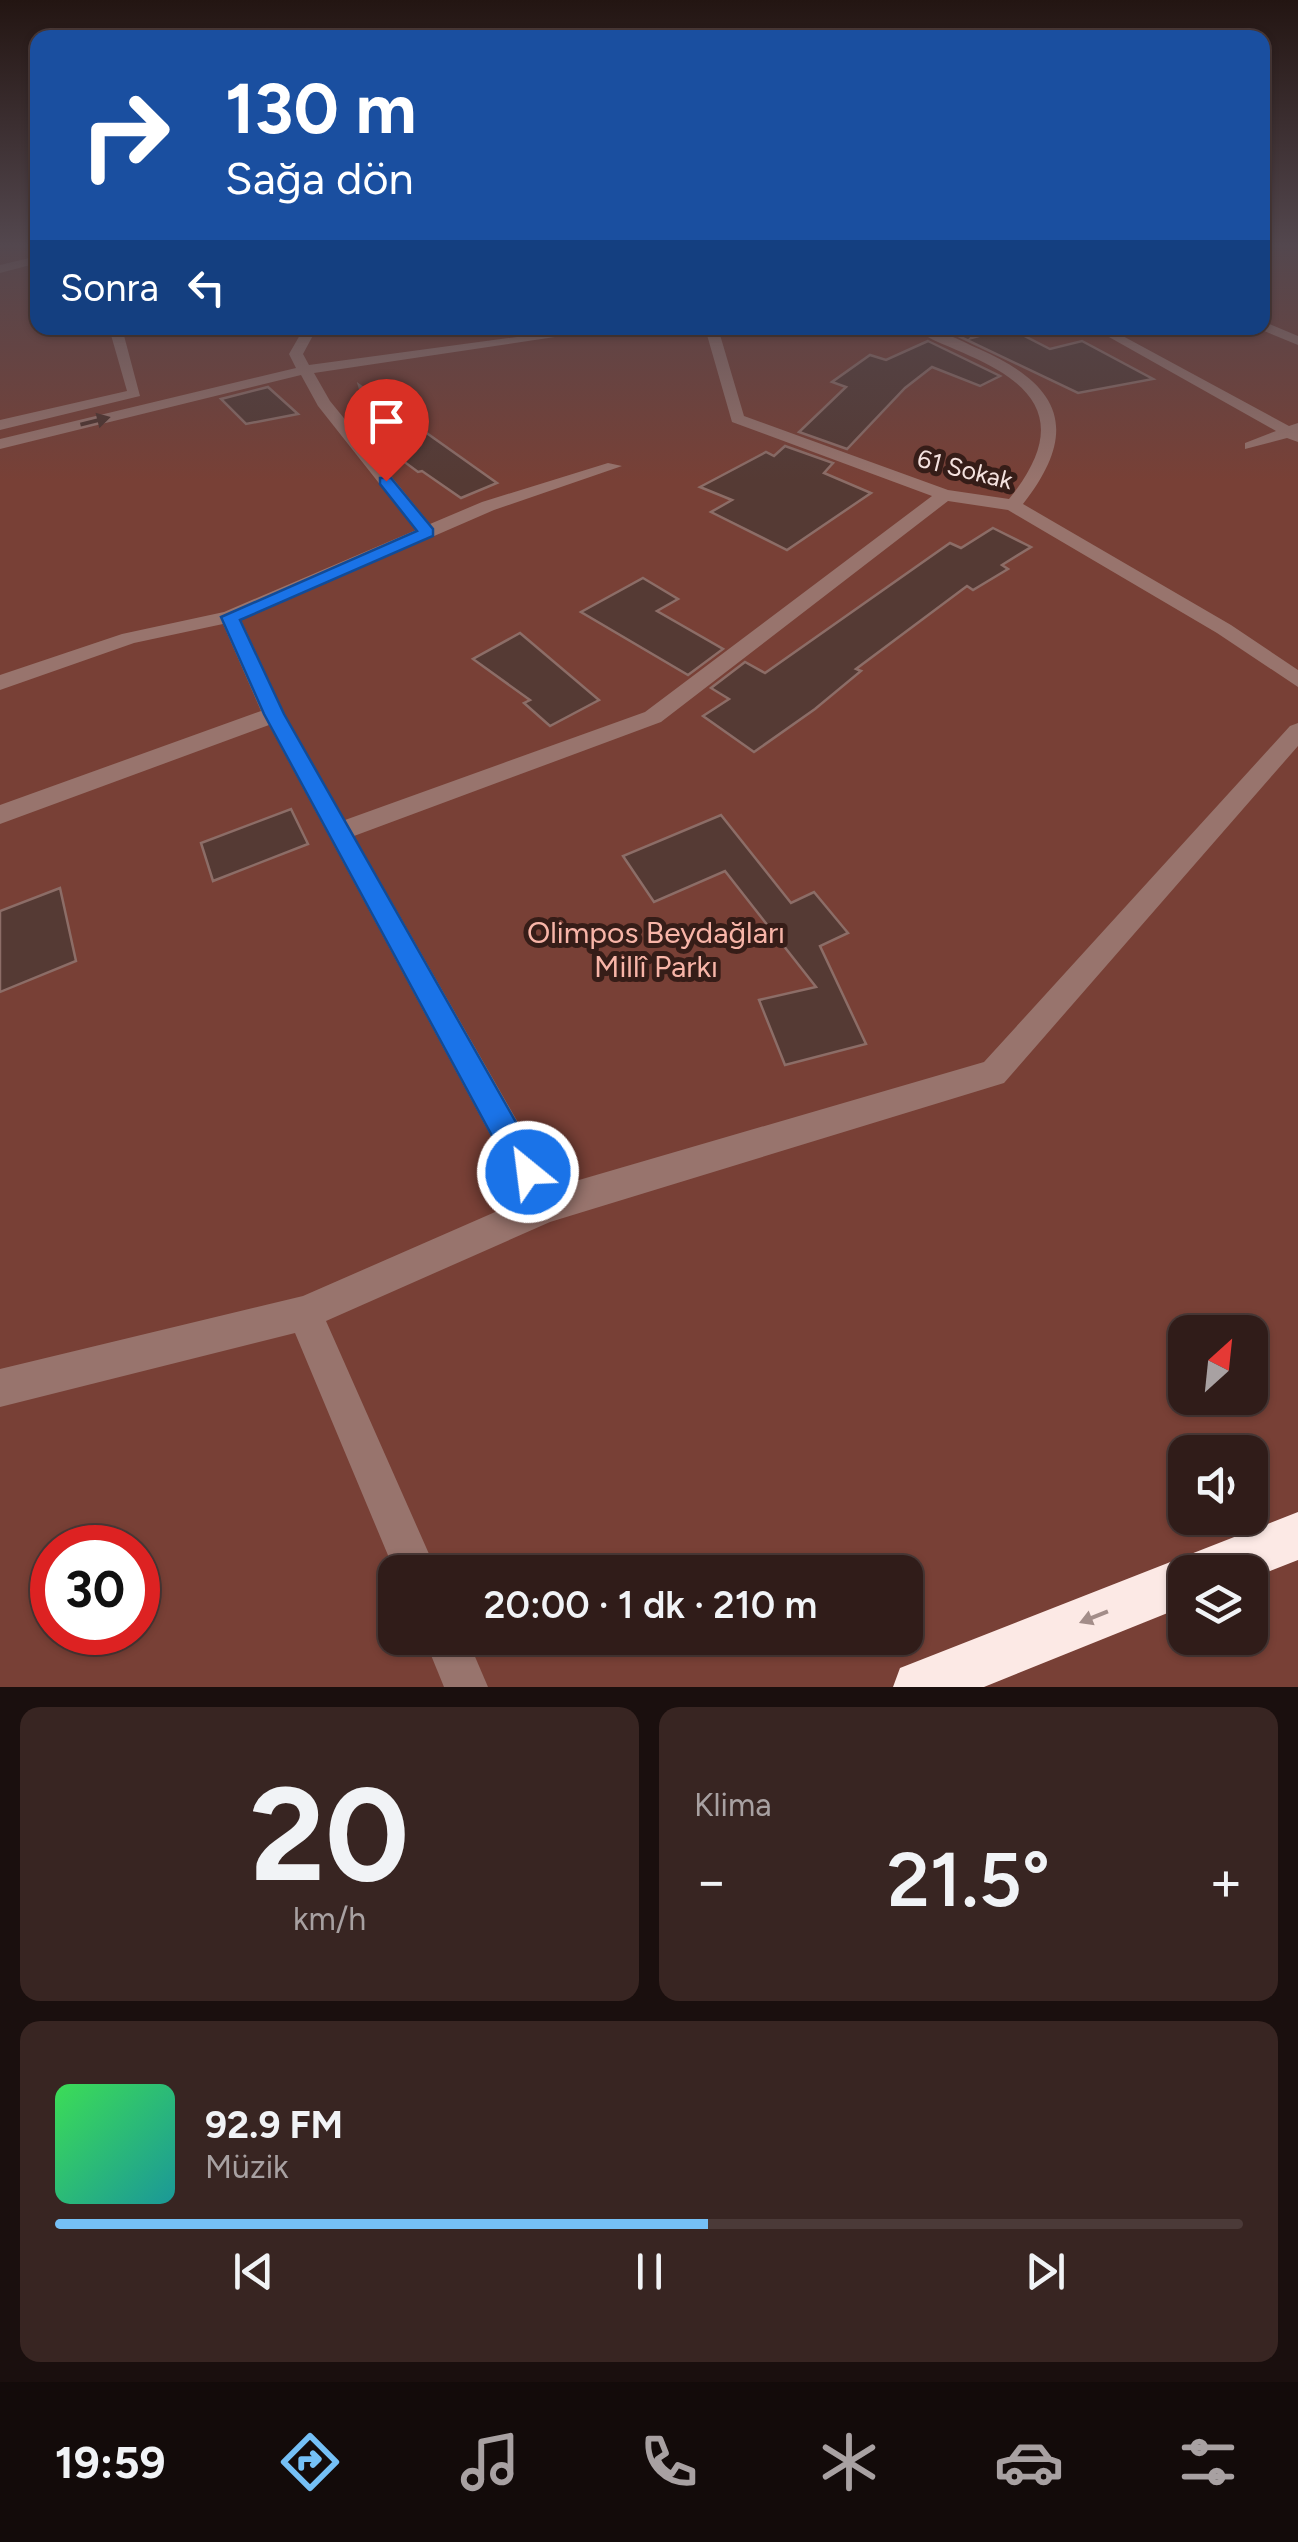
<!DOCTYPE html>
<html lang="tr">
<head>
<meta charset="utf-8">
<style>
  body { margin:0; font-family:Figtree,sans-serif; background:#382522; color:#f1f3f6; height:100vh; display:flex; flex-direction:column; font-size:38px; white-space:nowrap }
  * { box-sizing:border-box; margin:0 }
  p { font-size:32px; color:#a8a1a2 }
  .icon { flex:none; width:55px; height:55px; fill:none; stroke:currentColor; stroke-width:2; stroke-linecap:round; stroke-linejoin:round }
  .map { position:relative; height:1687px; overflow:hidden }
  .drawer { display:flex; flex-direction:column; gap:20px; padding:20px; background:#1a0f0e; flex:1 }
  .drawer>* { flex:none }
  .guide { position:absolute; left:30px; top:30px; width:1240px; height:305px; border-radius:20px; box-shadow:0 2px 8px #0004,0 0 0 2px #4b3a38; background:#1a4fa0; color:#fff; overflow:hidden }
  .needle { width:65px; rotate:27deg }
  .buttons { position:absolute; left:1168px; top:1315px; display:grid; gap:20px }
  .buttons a { display:grid; place-items:center; width:100px; height:100px; border-radius:20px; background:#301c19; box-shadow:0 2px 8px #0004,0 0 0 2px #4b3a38; font-size:50px }
  .speed { position:absolute; left:30px; top:1525px; display:flex; gap:20px; font-size:50px; font-weight:700; text-align:center }
  .speed>* { display:grid; place-content:center; width:130px; height:130px; border-radius:50%; background:#301c19; box-shadow:0 2px 8px #0004,0 0 0 2px #4b3a38; line-height:1 }
  .speed .limit { border:15px solid #d22; background:#fff; color:#111 }
  .pin { position:absolute; display:grid; place-items:center; width:85px; height:85px; color:#fff; margin:-102px -42px; border-radius:50% 50% 50% 0; rotate:-45deg; box-shadow:0 0 10px #0007 }
  .pin .icon { rotate:45deg }
  .me { position:absolute; width:110px; margin:-55px; rotate:331deg; stroke-linejoin:round; filter:drop-shadow(0 0 8px #0008) }
  .turn { display:flex; align-items:center; gap:35px; height:210px; padding:0 30px; font-size:45px }
  .turn .icon { width:130px; height:130px; stroke-width:2.5 }
  .turn b { display:block; font-size:70px; line-height:85px }
  .then { display:flex; align-items:center; height:95px; padding:0 30px; background:#0003; gap:20px; font-size:38px }
  .big { font-size:75px; font-weight:600; line-height:1.1 }
  .drawer .tile { flex:1; display:flex; flex-direction:column; justify-content:center; gap:15px; min-width:0; padding:0 35px; border-radius:20px; background:#382522 }
  .drawer .dial { align-items:center; gap:0 }
  .dial b { font-size:130px; line-height:1 }
  .song { display:flex; align-items:center; gap:30px }
  .cover { width:120px; height:120px; border-radius:15px; background:linear-gradient(135deg,hsl(130 70% 55%),hsl(180 70% 35%)) }
  .played { height:10px; border-radius:5px; background:linear-gradient(90deg,#75c0f6 55%,#4b3a38 55%) }
  .keys { display:flex; justify-content:space-around; direction:ltr }
  .heat { display:flex; justify-content:space-between; align-items:center; font-size:55px; direction:ltr }
  .drawer .tiles { flex:1; display:grid; gap:20px; grid-template-columns:1fr 1fr }
  .tile:last-child { grid-column:span 2 }
  .trip { position:absolute; left:378px; top:1555px; width:545px; height:100px; border-radius:20px; background:#301c19; box-shadow:0 2px 8px #0004,0 0 0 2px #4b3a38; font-weight:600; line-height:100px; text-align:center }
  .dock { display:flex; height:160px; justify-content:space-around; align-items:center; background:#130b0a; color:#a8a1a2 }
  .dock .icon { width:70px; height:70px }
  .dock .selected { color:#75c0f6 }
  .dock b { font-size:45px; color:#f1f3f6 }
  .map>svg:first-child { display:block }
  .green { fill:#784036; fill-rule:evenodd }
  .building { fill:#553a34; stroke:#8c6d67; stroke-width:2.5 }
  .lines { fill:none; stroke-linecap:round; stroke-linejoin:round }
  .minor { fill:#98746d; fill-rule:evenodd }
  .highway { fill:#fce9e5; fill-rule:evenodd }
  .oneway { fill:#4e332d }
  .oneway2 { fill:#a38d89 }
  .route { fill:#1a73e8; stroke:#114b97; stroke-width:2.5 }
  .labels { text-anchor:middle; stroke-width:10; stroke-linejoin:round; paint-order:stroke }
  .far-street-label { font-size:25px; fill:#f4e2df; stroke:#361d18 }
  .park-label { font-size:30px; fill:#f8b5a8; stroke:#361d18 }
</style>
</head>
<body>
<div class="map">
<svg width="1298" height="1687" viewBox="0 0 1298 1687">
  <rect width="100%" height="100%" fill="#402621"/>
  <path class="green" d="M0,245H37L38,328H1262L1263,245H1298V1687H0ZM1185,1332H1250V1398H1185ZM1185,1452H1250V1518H1185ZM52,1548H138V1632H52ZM395,1572H905V1638H395ZM1185,1572H1250V1638H1185Z"/>
  <g class="building">
    <polygon points="959,328 970,328 974,335 971,338 1009,328 1050,349 1082,341 1153,379 1078,393 950,332"/>
    <polygon points="928,341 1000,376 980,386 932,367 905,388 847,449 799,432 846,387 832,382 870,355 886,360"/>
    <polygon points="359,385 497,483 461,498 422,471 418,472 375,440"/>
    <polygon points="268,387 298,414 246,424 221,399"/>
    <polygon points="785,446 833,463 824,473 871,493 787,550 711,512 732,500 700,487 766,452 774,456"/>
    <polygon points="993,528 1031,547 1002,565 1008,569 973,590 967,586 856,669 861,671 815,709 754,752 703,716 729,699 711,688 745,662 765,673 950,543 961,548"/>
    <polygon points="643,578 678,599 657,611 723,649 688,675 581,612"/>
    <polygon points="520,633 599,700 550,726 524,703 530,700 473,659"/>
    <polygon points="291,809 308,844 213,881 201,843"/>
    <polygon points="721,815 791,903 814,892 848,933 820,946 866,1044 785,1065 759,1000 816,987 725,871 654,902 623,856"/>
    <polygon points="60,888 76,961 0,992 0,911"/>
  </g>
  <g class="lines">
    <g class="minor">
      <polygon points="38,256 38,263 0,273 0,265"/>
      <polygon points="1262,321 1298,336 1298,345 1257,328 1262,328"/>
      <polygon points="109,328 122,328 140,396 0,430 0,420 127,391"/>
      <path d="M304,328H317L303,354L309,365L583,328H615L314,373L330,401L430,524L482,502L608,463L622,466L494,510L241,620L285,715L345,820L645,712L932,496L732,422L705,328H718L744,416L948,490L1009,499C1064,431 1046,389 970,356C952,347 930,341 914,328C937,327 959,340 979,349C1061,385 1081,430 1023,504L1231,625L1298,670V687L1217,633L1008,510L948,501L661,722L354,836L555,1187L984,1062L1290,726L1298,723V746L1004,1083L550,1222L326,1321L437,1572H395L295,1333L0,1407V1369L303,1296L525,1199L269,725L0,824V805L261,711L223,624L134,643L0,690V675L122,634L224,612L416,530L318,406L301,375L0,449V439L296,368L289,354Z"/>
      <polygon points="1093,328 1108,328 1289,426 1298,423 1298,442 1287,438 1245,449 1245,443 1276,431"/>
      <polygon points="424,1638 467,1638 488,1687 444,1687"/>
    </g>
    <polygon class="highway" points="1298,1512 1298,1560 1250,1579 1250,1572 1185,1572 1185,1606 984,1687 893,1687 900,1668"/>
  </g>
  <defs><path id="oneway-solid" d="M-6-.8H1V-3.2L6.5 0L1 3.2V.8H-6Z" transform="scale(2.5)"/></defs>
  <use class="oneway" href="#oneway-solid" transform="translate(95 421) rotate(-14)"/>
  <use class="oneway2" href="#oneway-solid" transform="translate(1094 1617) rotate(158)"/>
  <linearGradient id="sky" x2="0" y2="1"><stop stop-color="#231512"/><stop offset="0.51" stop-color="#53474e"/><stop offset="1" stop-color="#53474e" stop-opacity="0"/></linearGradient>
  <rect width="1298" height="481" fill="url(#sky)"/>
  <polygon class="route" points="380,478 391,478 433,529 433,536 240,620 284,714 538,1161 542,1172 538,1182 528,1186 517,1182 264,714 221,617 417,531 380,484"/>
  <g class="labels">
    <g class="far-street-label">
      <text transform="translate(965 469) rotate(14)" y="9">61 Sokak</text>
    </g>
    <g class="park-label">
      <text x="656" y="943">Olimpos Beydağları<tspan x="656" dy="34">Millî Parkı</tspan></text>
    </g>
  </g>
</svg>
<div class="buttons">
<a><svg class="needle" viewBox="-14 -14 28 28"><path d="M0-13l5 13h-10z" fill="#e53935"/><path d="M0 13l5-13h-10z" fill="#a8a1a2"/></svg></a>
<a><svg class="icon" aria-label="sound" viewBox="0 0 24 24"><path d="M4 9h4l5-4v14l-5-4H4zM17 9q2 3 0 6"/></svg></a>
<a><svg class="icon" aria-label="layers" viewBox="0 0 24 24"><path d="M12 4l9 5-9 5-9-5zM3 14l9 5 9-5"/></svg></a>
</div>
<div class="speed"><div class="limit">30</div></div>
<div class="pin" style="left:386px;top:481px;background:#d93025"><svg class="icon" aria-label="arrive" viewBox="0 0 24 24"><path d="M6 21V4h12l-3 4 3 4H6"/></svg></div>
<svg class="me" style="left:528px;top:1172px" viewBox="-20 -20 40 40"><circle r="17" fill="#1a73e8" stroke="#fff" stroke-width="3"/><path d="M0-11L8 9 0 5-8 9z" fill="#fff"/></svg>
<div class="trip">20:00 · 1 dk · 210 m</div>
<div class="guide">
<div class="turn"><svg class="icon" aria-label="right" viewBox="0 0 24 24"><path d="M7 20v-9h11M14 6l5 5-5 5"/></svg><div><b>130 m</b>Sağa dön</div></div>
<div class="then">Sonra<svg class="icon" aria-label="left" viewBox="0 0 24 24"><path d="M17 20v-9H6M10 6l-5 5 5 5"/></svg></div>
</div>
</div>
<section class="drawer">
<div class="tiles">
<div class="tile dial"><b>20</b><p>km/h</p></div>
<div class="tile"><p>Klima</p>
<div class="heat"><a>−</a><b class="big">21.5°</b><a>+</a></div>
</div>
<div class="tile">
<div class="song"><i class="cover"></i><div><b>92.9 FM</b><p>Müzik</p></div></div>
<div class="played"></div>
<div class="keys"><svg class="icon" aria-label="previous" viewBox="0 0 24 24"><path d="M18 5L8 12l10 7zM5 5v14"/></svg><svg class="icon" aria-label="pause" viewBox="0 0 24 24"><path d="M8 5v14M16 5v14"/></svg><svg class="icon" aria-label="next" viewBox="0 0 24 24"><path d="M6 5l10 7-10 7zM19 5v14"/></svg></div>
</div>
</div>
</section>
<nav class="dock">
<b>19:59</b>
<svg class="icon selected" aria-label="directions" viewBox="0 0 24 24"><path d="M12 3l9 9-9 9-9-9zM9 14v-3h6M13 9l2 2-2 2"/></svg>
<svg class="icon" aria-label="music" viewBox="0 0 24 24"><path d="M9 18V5l10-2v13"/><circle cx="6" cy="18" r="3"/><circle cx="16" cy="16" r="3"/></svg>
<svg class="icon" aria-label="phone" viewBox="0 0 24 24"><path d="M5 4h4l2 5-3 2q2 4 5 5l2-3 5 2v4C11 20 4 13 5 4z"/></svg>
<svg class="icon" aria-label="climate" viewBox="0 0 24 24"><path d="M12 3v18M4 7l16 10M4 17L20 7"/></svg>
<svg class="icon" aria-label="car" viewBox="0 0 24 24"><path d="M5 17H2v-5l4-1 3-4h7l3 4 3 1v5h-3M9 17h6M6 11h13"/><circle cx="7" cy="17" r="2"/><circle cx="17" cy="17" r="2"/></svg>
<svg class="icon" aria-label="filters" viewBox="0 0 24 24"><path d="M4 7h16M4 17h16"/><circle cx="9" cy="7" r="2"/><circle cx="15" cy="17" r="2"/></svg>
</nav>
</body>
</html>
